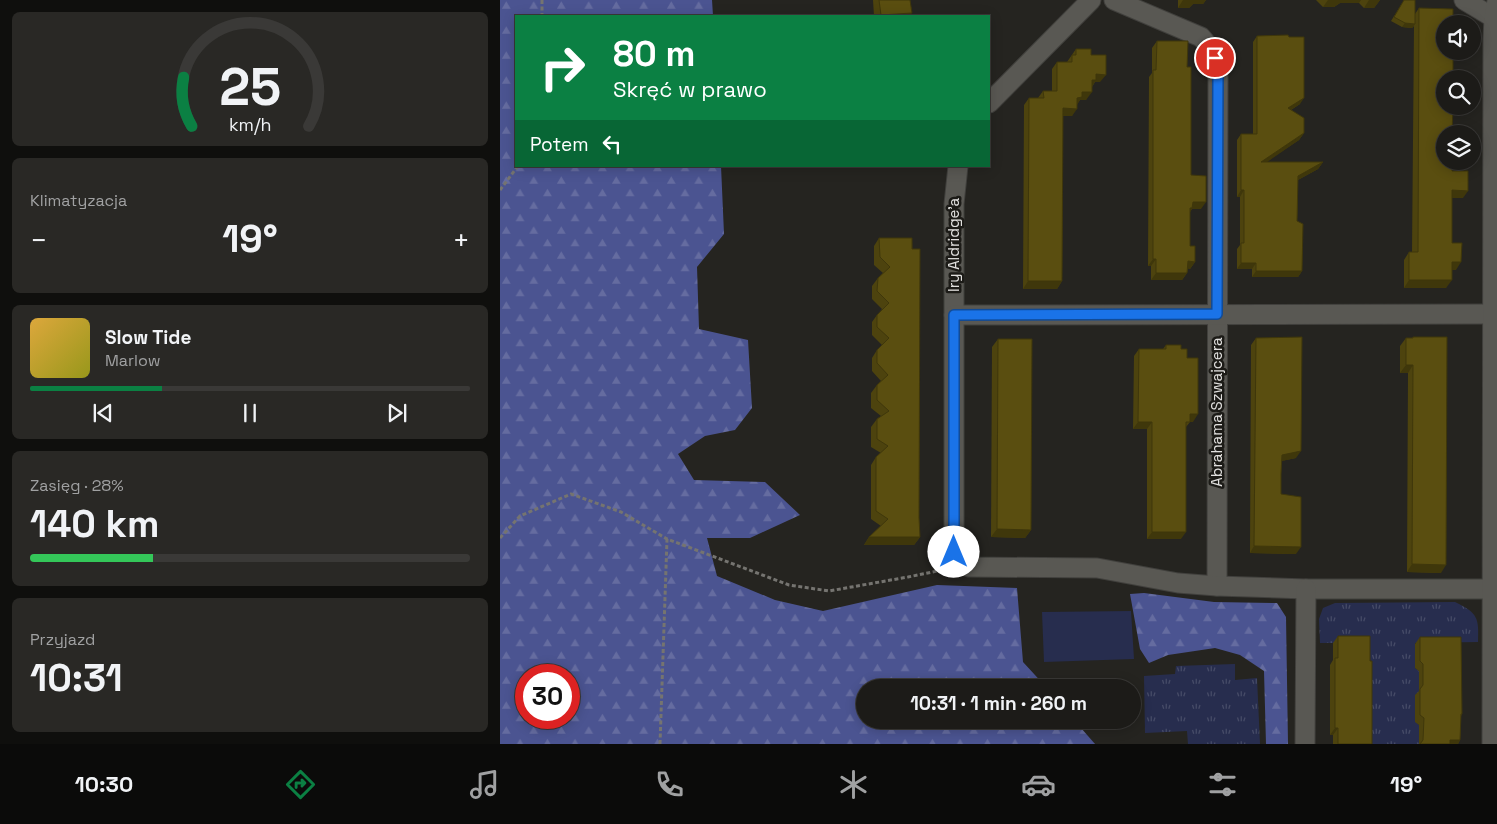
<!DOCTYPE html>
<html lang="pl">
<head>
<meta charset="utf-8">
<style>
  body { margin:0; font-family:"Space Grotesk",sans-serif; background:#292825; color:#f1f3f6; height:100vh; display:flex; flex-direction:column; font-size:19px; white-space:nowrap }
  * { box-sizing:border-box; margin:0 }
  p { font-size:16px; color:#a0a1a2 }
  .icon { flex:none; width:28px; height:28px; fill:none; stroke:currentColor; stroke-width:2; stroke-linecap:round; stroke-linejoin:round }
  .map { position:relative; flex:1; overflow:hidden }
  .details { display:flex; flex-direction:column; gap:12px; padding:12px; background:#0f0f0d; width:500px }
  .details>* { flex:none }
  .banner { position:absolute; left:15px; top:15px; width:475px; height:152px; border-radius:0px; box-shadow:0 2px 12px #0003,0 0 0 1px #3a3937; background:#0b8043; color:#fff; overflow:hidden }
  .tools { position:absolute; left:936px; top:15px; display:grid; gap:10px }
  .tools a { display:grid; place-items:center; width:45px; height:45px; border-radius:50%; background:#1c1b18; box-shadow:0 2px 12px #0003,0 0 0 1px #3a3937; font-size:25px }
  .speed { position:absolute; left:15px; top:664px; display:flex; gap:10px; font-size:25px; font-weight:700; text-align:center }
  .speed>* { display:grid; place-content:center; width:65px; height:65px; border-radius:50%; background:#1c1b18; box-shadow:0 2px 12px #0003,0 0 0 1px #3a3937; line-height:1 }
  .speed .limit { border:8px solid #d22; background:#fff; color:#111 }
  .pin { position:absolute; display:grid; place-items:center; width:42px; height:42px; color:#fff; margin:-21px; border:2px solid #fff; border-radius:50%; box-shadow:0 1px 5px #0007 }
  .me { position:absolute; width:55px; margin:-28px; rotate:0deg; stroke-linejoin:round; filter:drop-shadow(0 0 4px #0008) }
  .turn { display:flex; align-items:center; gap:18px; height:105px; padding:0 15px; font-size:22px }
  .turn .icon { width:65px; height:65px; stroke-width:2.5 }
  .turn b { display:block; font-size:35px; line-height:42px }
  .then { display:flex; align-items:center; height:48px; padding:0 15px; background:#0003; gap:10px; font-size:19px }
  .big { font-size:38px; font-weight:700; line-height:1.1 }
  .details .widget { flex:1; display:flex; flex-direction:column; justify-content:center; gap:8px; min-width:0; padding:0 18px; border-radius:8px; background:#292825 }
  .details .dial { align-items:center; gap:0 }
  .dial svg { height:130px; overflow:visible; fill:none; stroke:#3a3937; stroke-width:7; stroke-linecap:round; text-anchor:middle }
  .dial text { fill:#f1f3f6; stroke:none }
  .song { display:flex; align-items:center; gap:15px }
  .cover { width:60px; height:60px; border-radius:8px; background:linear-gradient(135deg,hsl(40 70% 55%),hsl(60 70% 35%)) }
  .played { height:5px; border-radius:2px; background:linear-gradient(90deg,#0b8043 30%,#3a3937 30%) }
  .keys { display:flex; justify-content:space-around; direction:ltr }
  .heat { display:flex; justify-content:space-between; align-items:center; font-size:28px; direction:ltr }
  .charge { height:8px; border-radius:4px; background:linear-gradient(90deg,#34c759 28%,#3a3937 0) }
  .trip { position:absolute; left:356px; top:679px; width:285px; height:50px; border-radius:25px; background:#1c1b18; box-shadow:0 2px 12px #0003,0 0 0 1px #3a3937; font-weight:700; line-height:50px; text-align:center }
  .tab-bar { display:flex; height:80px; justify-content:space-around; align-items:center; background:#0b0b0a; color:#a0a1a2 }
  .tab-bar .icon { width:35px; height:35px }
  .tab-bar .on { color:#0b8043 }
  .tab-bar b { font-size:22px; color:#f1f3f6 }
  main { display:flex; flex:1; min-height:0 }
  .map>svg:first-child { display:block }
  .grass { fill:url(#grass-tufts) }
  .forest { fill:url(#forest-firs); fill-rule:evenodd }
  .pitch { fill:#272d4e }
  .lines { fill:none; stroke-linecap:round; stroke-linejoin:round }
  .minor-casing { stroke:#41403d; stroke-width:21 }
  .path { stroke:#757470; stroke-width:3; stroke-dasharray:4 2.5; stroke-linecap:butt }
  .minor { stroke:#595853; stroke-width:19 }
  .wall { fill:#4d430e }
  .shaded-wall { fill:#3f370b }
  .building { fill:#5a4e10; stroke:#3f370b }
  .route-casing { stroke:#114b97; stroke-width:12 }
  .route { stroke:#1a73e8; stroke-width:9 }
  .labels { text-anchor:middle; stroke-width:5; stroke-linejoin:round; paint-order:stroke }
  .street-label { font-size:15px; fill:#e1e0de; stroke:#1c1b17 }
</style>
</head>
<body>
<main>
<section class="details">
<div class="widget dial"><svg viewBox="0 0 100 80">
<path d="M14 69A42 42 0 1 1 86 69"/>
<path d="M14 69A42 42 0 0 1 9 39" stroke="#0b8043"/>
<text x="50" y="56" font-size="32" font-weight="700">25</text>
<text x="50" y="72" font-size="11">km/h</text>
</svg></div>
<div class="widget"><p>Klimatyzacja</p>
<div class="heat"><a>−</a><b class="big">19°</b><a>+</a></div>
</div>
<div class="widget">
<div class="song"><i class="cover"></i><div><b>Slow Tide</b><p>Marlow</p></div></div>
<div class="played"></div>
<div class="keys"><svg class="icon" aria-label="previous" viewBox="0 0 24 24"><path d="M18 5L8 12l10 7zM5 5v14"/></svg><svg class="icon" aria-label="pause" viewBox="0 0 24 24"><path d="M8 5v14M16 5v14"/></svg><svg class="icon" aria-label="next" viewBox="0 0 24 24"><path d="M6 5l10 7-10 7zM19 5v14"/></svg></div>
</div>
<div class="widget"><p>Zasięg · 28%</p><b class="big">140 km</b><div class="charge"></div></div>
<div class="widget"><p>Przyjazd</p><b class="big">10:31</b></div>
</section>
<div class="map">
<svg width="997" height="744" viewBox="0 0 997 744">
  <defs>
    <pattern id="grass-tufts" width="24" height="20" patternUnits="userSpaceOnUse" patternTransform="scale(1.25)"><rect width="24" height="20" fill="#272d4e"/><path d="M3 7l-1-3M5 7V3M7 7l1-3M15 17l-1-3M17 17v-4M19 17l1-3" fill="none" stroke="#464b67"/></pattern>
    <pattern id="forest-firs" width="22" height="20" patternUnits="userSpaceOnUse" patternTransform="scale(1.25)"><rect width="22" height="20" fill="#4b5491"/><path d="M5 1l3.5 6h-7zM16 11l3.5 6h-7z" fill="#656ca0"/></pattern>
  </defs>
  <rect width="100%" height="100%" fill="#252420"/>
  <g class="grass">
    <path d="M955,602C978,613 979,618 978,642L915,643V668L919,671V692L915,696V721L919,725V744H866L864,643H820L819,619L823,608L835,603Z"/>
    <polygon points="735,664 735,680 757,678 760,744 688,744 687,731 645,733 644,676 675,674 676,666"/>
  </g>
  <g class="forest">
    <path d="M0,0H212L213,16H16V166H221L224,234L197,267L199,329L248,340L252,408L235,430L205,436L178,454L194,480L265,482L300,515L250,538H207L217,576L275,600L323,611L437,585L517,588L523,662L546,687L365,688V720H574L595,744H0ZM26,675H69V718H26Z"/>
    <polygon points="644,593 714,602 777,603 786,617 788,744 766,744 764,671 740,655 715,648 668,655 649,663 640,649 630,594"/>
  </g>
  <polygon class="pitch" points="631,611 634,659 544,662 542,612"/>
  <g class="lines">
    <g class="minor-casing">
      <g id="minor">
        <path d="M614,0L701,37C712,49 715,57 718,73L717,586"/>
        <polyline points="964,0 994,18"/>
        <polyline points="489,103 591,0"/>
        <path d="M458,166L454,204V537C454,551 454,562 469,567L597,568L678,583L717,586L806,589H997"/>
        <polyline points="454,315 997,314"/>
        <polyline points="805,744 806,589"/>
        <polyline points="992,744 993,39 994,18 997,1"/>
      </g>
    </g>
    <g class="path">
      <polyline points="42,0 42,16"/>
      <polyline points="0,190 18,166"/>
      <polyline points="0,538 20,516 71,494 121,512 167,539 289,585 329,591 408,577 442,570"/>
      <polyline points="160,744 167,539"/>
    </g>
    <use href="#minor" class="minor"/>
  </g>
  <g class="wall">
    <polygon points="373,0 410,0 409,16 374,16"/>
    <polygon points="678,0 710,0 706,0 703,4 693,4 689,8 678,8"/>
    <polygon points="816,0 880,0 874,8 864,8 859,3 840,3 834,7 823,7"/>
    <polygon points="904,0 915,14 919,8 952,171 963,198 952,198 952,243 956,270 952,270 946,288 904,288 904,260 909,252 912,252 914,26 912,28 902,27 891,21"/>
    <polygon points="757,36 800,104 791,110 804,133 799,140 766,162 823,162 818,169 798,180 797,221 802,271 798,277 752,277 752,269 737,269 737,249 740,245 740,197 737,197 737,140 741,134 753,134 753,42"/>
    <polygon points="657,41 687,67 691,175 701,209 692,209 690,212 690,246 695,262 690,269 688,268 687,273 682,280 651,280 651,266 648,266 649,77 652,73 652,48"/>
    <polygon points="576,49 591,55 600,82 595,82 592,87 586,100 580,100 577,104 572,116 563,116 562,281 557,289 523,289 524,105 529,98 538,98 543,91 552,91 552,69 557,62 567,62"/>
    <polygon points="379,238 412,238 419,518 420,537 414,545 364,545 369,537 381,526 371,519 371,465 376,457 381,453 371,447 371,427 377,419 381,416 371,408 371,393 377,385 381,381 372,371 372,358 377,350 382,345 372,335 372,322 377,315 382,309 372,299 372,286 378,278 383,273 374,265 374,246"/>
    <polygon points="913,337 941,573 907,572 908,373 900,373 900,346 906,338 912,338"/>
    <polygon points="756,338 796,458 781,461 781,494 796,554 750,553 751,345"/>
    <polygon points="498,339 531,530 525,538 491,537 492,347"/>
    <polygon points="666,345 681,349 687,358 693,422 690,422 686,427 681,539 647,539 647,429 633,429 634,356 639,349 663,349"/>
    <polygon points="838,636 870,661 872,744 833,744 833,735 830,735 830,665 833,660 833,643"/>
    <polygon points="920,637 962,714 961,716 960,740 958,744 919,744 919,725 915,722 915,695 919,691 919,671 915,668 915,644"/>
  </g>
  <g class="shaded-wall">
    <polygon points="683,0 710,0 706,0 703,4 693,4 689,8 678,8"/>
    <polygon points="828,0 861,0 859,3 840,3 834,7 823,7"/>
    <polygon points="869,0 880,0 874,8 864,8"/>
    <polygon points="412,13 409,16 380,16 381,15"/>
    <polygon points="905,23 915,24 912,28 902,27"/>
    <polygon points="596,74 606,75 600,82 595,82 591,88 586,88"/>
    <polygon points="582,92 592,92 586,100 580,100 577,105 572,105"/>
    <polygon points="804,98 800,104 784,114 788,108"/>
    <polygon points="563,108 577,109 572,116 558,116"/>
    <polygon points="804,133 799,140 757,169 761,162"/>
    <polygon points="823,162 818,169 794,182 798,176"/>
    <polygon points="741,190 744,190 740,197 737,197"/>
    <polygon points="952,190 968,191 963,198 947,198"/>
    <polygon points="693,202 706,202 701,209 692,209 688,215"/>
    <polygon points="653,259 656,259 651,266 648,266"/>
    <polygon points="688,261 695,262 690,269 683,268"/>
    <polygon points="952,262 961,262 956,270 946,270"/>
    <polygon points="741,263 756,263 752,269 737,269"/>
    <polygon points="756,271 802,271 798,277 752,277"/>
    <polygon points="656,273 687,273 682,280 651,280"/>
    <polygon points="909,280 952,280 946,288 904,288"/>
    <polygon points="528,281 562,281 557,289 523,289"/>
    <polygon points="906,365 913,365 908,373 900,373"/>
    <polygon points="690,414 698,414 693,422 685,422"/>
    <polygon points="638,422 652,422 647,429 633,429"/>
    <polygon points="801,451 796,458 777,462 782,455"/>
    <polygon points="497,529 531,530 525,538 491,537"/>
    <polygon points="652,532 686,532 681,539 647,539"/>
    <polygon points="369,537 420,537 414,545 364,545"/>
    <polygon points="754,546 801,547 796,554 750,553"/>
    <polygon points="912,564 946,565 941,573 907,572"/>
    <polygon points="835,728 838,728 833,735 830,735"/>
    <polygon points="950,740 960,740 958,744 947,744"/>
  </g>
  <g class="building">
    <polygon points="379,0 410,0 412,13 381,15"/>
    <polygon points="904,0 915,0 915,24 905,23 894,17"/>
    <polygon points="919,8 953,9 953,24 945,24 945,51 953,51 953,79 945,79 945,106 953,106 952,134 945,134 945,161 952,161 952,171 968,171 968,191 952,190 952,243 962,243 961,262 952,262 952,280 909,280 909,252 918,252"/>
    <polygon points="788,35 789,37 804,37 804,98 788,108 804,118 804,133 761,162 823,162 798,176 797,221 803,224 802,271 756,271 756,263 741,263 741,243 744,243 744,190 741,190 741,134 757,134 757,36"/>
    <polygon points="657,41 688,41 687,67 691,67 691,175 706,176 706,202 693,202 692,208 690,208 690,246 695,246 695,262 688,261 687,273 656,273 656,259 653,259 653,70 656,70"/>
    <polygon points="576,49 591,49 591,55 606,55 606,75 596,74 596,80 592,80 592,92 582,92 582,97 577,98 577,109 563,108 562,281 528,281 529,98 544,98 543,91 557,91 557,62 572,62 572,55 576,55"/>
    <polygon points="379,238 412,238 412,249 420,249 419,518 420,537 369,537 388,519 376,511 376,457 388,446 377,439 377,419 389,411 377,400 377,385 388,375 377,363 377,350 389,338 377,327 377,315 389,303 377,291 378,278 390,267 380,257"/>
    <polygon points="802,337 801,451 782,455 781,474 781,494 801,497 801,547 754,546 756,338"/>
    <polygon points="913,337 947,337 946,565 912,564 913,365 906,365 906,338 913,338"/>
    <polygon points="498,339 532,339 531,530 497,529"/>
    <polygon points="666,345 681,345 681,349 687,349 687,358 698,358 698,414 690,414 690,422 686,422 686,532 652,532 652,422 638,422 639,349 666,349"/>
    <polygon points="838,636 870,636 870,661 872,661 872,744 838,744 838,728 835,728 835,658 838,658"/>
    <polygon points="920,637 961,637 962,714 961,714 960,740 950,740 950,744 920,744 923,740 924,718 920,715 920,689 923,685 923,664 920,661"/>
  </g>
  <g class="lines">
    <g class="route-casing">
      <polyline id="route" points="454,552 454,315 717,314 718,73 715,58"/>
    </g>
    <use href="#route" class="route"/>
  </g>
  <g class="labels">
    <g class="street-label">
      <text transform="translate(454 245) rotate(-90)" y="5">Iry Aldridge’a</text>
      <text transform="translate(717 412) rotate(-90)" y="5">Abrahama Szwajcera</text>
    </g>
  </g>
</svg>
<div class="tools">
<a><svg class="icon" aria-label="sound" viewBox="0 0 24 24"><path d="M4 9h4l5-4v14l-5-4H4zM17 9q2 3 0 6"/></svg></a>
<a><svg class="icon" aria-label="search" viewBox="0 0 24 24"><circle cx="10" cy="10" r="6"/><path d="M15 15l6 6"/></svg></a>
<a><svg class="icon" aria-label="layers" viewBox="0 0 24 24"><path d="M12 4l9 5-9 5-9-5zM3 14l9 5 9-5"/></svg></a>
</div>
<div class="speed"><div class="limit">30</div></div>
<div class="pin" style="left:715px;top:58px;background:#d93025"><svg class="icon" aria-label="arrive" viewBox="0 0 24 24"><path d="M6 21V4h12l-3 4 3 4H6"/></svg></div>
<svg class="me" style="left:454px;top:552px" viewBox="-20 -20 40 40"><circle r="19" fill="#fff"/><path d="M0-13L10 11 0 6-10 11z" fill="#1a73e8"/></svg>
<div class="trip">10:31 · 1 min · 260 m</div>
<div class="banner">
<div class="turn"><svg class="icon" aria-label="right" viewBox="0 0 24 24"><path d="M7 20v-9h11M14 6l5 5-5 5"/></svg><div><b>80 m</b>Skręć w prawo</div></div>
<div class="then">Potem<svg class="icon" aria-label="left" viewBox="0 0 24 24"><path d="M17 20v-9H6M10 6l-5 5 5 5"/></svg></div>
</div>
</div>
</main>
<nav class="tab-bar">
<b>10:30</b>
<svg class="icon on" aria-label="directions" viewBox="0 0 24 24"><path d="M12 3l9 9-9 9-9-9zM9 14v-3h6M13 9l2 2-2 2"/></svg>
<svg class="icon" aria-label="music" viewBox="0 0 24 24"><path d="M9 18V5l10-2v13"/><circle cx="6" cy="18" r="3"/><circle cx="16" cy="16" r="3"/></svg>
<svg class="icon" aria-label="phone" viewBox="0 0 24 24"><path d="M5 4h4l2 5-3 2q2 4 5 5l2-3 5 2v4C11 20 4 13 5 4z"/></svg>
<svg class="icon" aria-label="climate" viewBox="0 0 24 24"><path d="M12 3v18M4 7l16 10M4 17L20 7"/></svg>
<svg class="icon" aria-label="car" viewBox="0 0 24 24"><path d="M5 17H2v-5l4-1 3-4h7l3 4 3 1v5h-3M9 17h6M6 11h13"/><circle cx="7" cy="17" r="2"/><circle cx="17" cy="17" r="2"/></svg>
<svg class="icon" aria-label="filters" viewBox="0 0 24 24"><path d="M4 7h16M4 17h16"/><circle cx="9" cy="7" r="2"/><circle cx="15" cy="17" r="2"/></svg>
<b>19°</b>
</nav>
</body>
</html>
